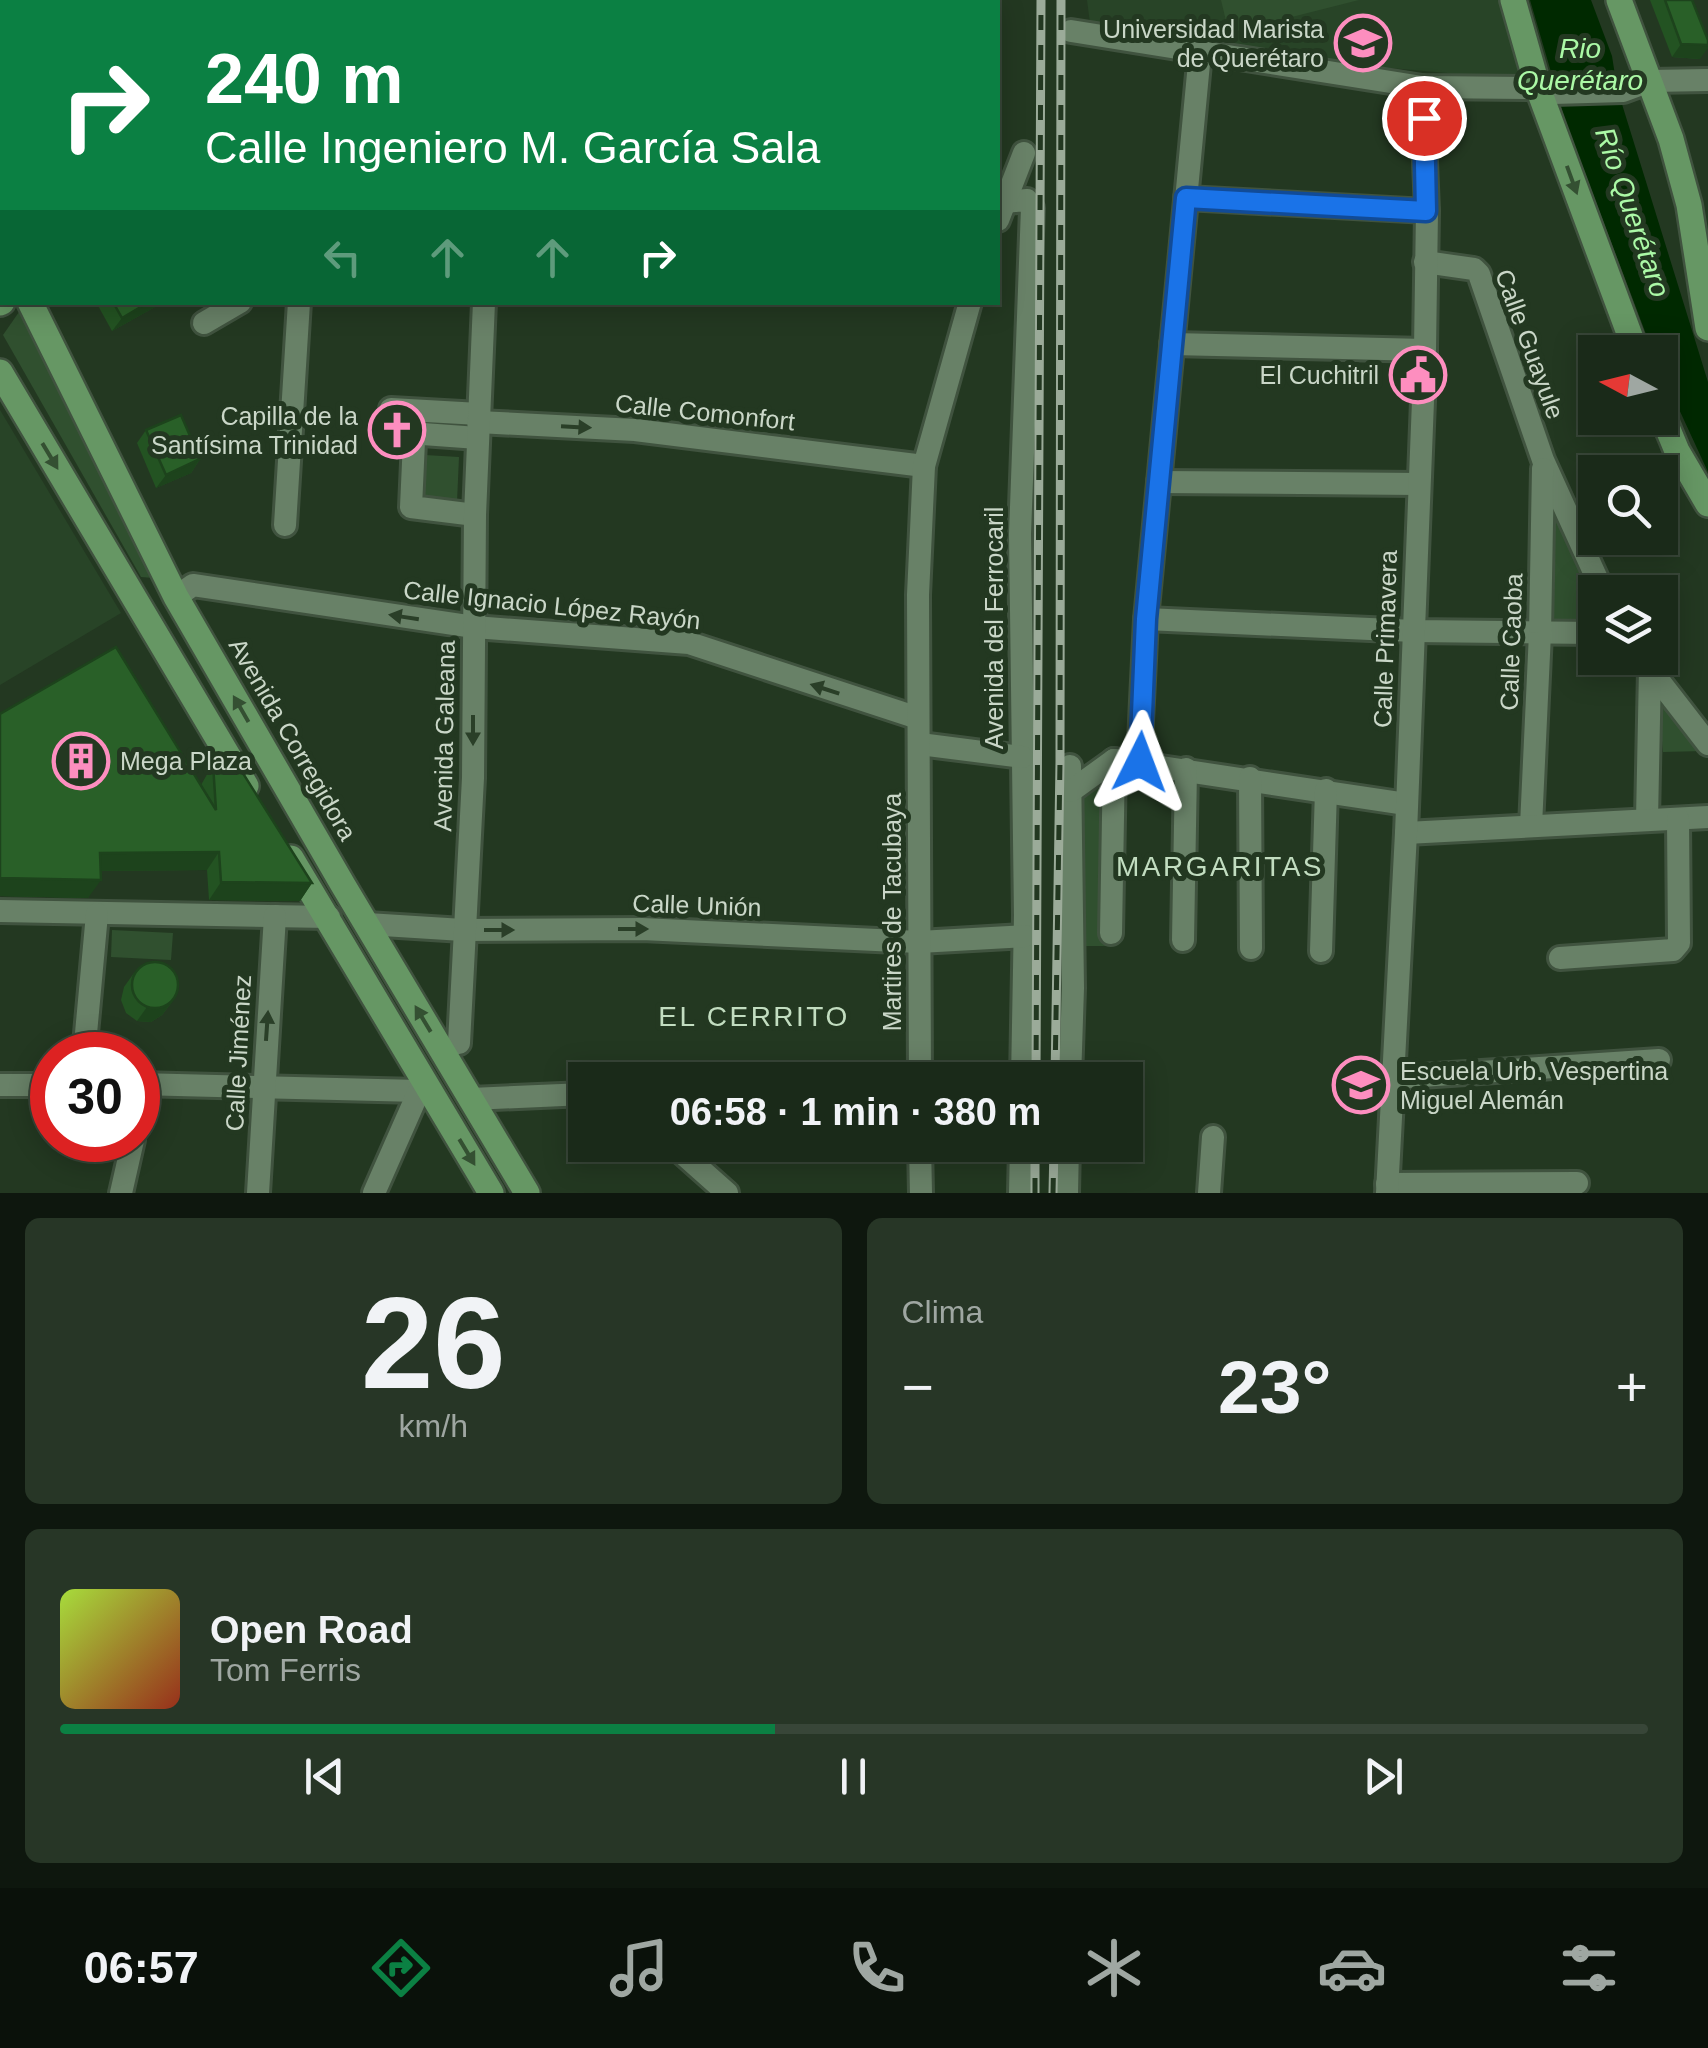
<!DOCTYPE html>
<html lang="es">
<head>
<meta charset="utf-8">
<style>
  body { margin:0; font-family:Arial,sans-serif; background:#273626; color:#f1f3f6; height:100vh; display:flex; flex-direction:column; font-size:38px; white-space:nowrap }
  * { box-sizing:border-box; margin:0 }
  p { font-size:32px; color:#9fa7a2 }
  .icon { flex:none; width:55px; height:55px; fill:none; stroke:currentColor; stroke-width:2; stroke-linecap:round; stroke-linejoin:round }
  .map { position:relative; height:1193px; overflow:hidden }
  .panel { display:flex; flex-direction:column; gap:25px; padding:25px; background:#0e170e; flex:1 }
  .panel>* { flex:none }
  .guide { position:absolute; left:0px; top:0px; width:1000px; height:305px; box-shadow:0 5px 25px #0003,0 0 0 2px #384638; background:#0b8043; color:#fff; overflow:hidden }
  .needle { width:65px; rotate:277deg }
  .fabs { position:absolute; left:1578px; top:335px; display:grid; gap:20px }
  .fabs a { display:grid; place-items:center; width:100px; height:100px; border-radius:0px; background:#1a2a19; box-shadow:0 5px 25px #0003,0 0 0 2px #384638; font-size:50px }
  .speed { position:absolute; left:30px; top:1032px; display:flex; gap:20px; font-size:50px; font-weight:700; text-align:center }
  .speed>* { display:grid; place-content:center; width:130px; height:130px; border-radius:50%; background:#1a2a19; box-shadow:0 5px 25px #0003,0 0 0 2px #384638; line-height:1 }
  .speed .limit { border:15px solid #d22; background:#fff; color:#111 }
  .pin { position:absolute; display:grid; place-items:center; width:85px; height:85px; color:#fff; margin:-42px; border:5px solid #fff; border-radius:50%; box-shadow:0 2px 10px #0007 }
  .me { position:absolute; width:110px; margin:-55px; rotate:3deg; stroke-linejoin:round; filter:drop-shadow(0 0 8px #0008) }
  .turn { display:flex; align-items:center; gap:35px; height:210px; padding:0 40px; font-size:45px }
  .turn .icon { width:130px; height:130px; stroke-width:2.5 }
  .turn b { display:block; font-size:70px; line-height:85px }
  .lanes { display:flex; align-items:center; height:95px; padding:0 40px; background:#0003; justify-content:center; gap:50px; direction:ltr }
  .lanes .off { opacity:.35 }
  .big { font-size:75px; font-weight:700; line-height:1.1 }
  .panel .widget { flex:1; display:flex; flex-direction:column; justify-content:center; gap:15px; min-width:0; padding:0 35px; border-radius:15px; background:#273626 }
  .panel .dial { align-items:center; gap:0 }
  .dial b { font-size:130px; line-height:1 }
  .song { display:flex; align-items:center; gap:30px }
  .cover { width:120px; height:120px; border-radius:15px; background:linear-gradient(135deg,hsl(80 70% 55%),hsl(10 70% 35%)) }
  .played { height:10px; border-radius:5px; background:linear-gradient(90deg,#0b8043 45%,#384638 45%) }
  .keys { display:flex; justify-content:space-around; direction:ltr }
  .heat { display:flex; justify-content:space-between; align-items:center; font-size:55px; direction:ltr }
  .panel .tiles { flex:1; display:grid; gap:25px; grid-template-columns:1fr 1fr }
  .widget:last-child { grid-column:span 2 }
  .trip { position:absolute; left:568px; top:1062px; width:575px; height:100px; border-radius:0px; background:#1a2a19; box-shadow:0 5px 25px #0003,0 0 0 2px #384638; font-weight:700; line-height:100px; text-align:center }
  .tab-bar { display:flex; height:160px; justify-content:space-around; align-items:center; background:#0a110a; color:#9fa7a2 }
  .tab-bar .icon { width:70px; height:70px }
  .tab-bar .current { color:#0b8043 }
  .tab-bar b { font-size:45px; color:#f1f3f6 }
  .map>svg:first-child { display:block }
  .built { fill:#284427 }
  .green { fill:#30502f }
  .water { fill:#002900 }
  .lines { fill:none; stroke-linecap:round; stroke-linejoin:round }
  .minor-casing { stroke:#40533f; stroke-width:28 }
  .major-casing { stroke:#40533f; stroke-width:30 }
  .minor { stroke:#688167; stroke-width:22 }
  .major { stroke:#669764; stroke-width:25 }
  .rail-casing { stroke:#9bab99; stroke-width:9 }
  .rail { stroke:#233821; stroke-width:5; stroke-dasharray:15; stroke-linecap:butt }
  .wall { fill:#235322 }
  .shaded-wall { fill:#1d431c }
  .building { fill:#296028; stroke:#1d431c; stroke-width:2.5 }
  .oneway { fill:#345032 }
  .oneway2 { fill:#2a3f28 }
  .route-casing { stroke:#114b97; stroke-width:25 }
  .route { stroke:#1a73e8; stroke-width:18 }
  .labels { text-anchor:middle; stroke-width:10; stroke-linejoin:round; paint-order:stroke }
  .poi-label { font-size:25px; fill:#cad7c8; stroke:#233821; text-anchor:end }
  .street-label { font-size:25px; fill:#cad7c8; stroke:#233821 }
  .water-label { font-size:28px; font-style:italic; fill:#abf9a6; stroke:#233821 }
  .neighbourhood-label { font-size:28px; letter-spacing:2.5px; fill:#c2ddc0; stroke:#233821 }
</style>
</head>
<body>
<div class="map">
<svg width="1708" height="1193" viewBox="0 0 1708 1193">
  <rect width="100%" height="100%" fill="#233821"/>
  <g class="built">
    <polygon points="1087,0 1501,0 1521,67 1514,79 1335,63 1090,23"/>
    <polygon points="0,410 121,613 0,685"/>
  </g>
  <g class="green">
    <polygon points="1221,0 1359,0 1229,33"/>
    <polygon points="19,312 154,578 141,577 3,335"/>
    <polygon points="425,455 459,457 457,502 423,501"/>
    <polygon points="1545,471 1595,592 1595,627 1546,627"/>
    <polygon points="1657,685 1703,751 1663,752"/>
    <polygon points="1109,769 1108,946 1075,946 1076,797"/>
    <polygon points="112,930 173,933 171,960 111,957"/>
  </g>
  <polygon class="water" points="1530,0 1591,0 1612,56 1617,88 1708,382 1708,472 1660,368 1660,352 1653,352 1646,334 1565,120"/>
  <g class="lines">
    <g class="minor-casing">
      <g id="minor">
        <polyline points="479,0 479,2"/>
        <polyline points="574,0 606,2"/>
        <polyline points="315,2 321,0"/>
        <polyline points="1071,31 1422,87 1538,88 1553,93 1623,91 1650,81 1708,80"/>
        <polyline points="0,178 2,176"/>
        <polyline points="1186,198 1427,211"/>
        <polyline points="1005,202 1027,200 1032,208 1020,534 1025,915 1022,1080"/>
        <polyline points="998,220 1024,153"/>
        <polyline points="1425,262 1474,269 1479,274 1543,460 1603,592"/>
        <polyline points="204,323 240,302"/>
        <polyline points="1172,344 1425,350"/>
        <polyline points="391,409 479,414"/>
        <polyline points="478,422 635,430 924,466"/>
        <polyline points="409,433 478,438"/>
        <polyline points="414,441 411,507 475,515"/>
        <polyline points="1159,482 1419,484"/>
        <polyline points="285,525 299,302"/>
        <polyline points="176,597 193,585 474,627 689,643 918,718"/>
        <polyline points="1146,619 1414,631 1595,633"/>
        <polyline points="1646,664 1708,744"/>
        <polyline points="920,744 1022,757"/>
        <polyline points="1114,760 1406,804"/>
        <polyline points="1139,762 1146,619 1200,53"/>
        <polyline points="1070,766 1073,988 1070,1080"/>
        <polyline points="1250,778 1251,948"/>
        <polyline points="1071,791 1114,760"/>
        <polyline points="1647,820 1650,669"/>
        <polyline points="1531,826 1540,633 1543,469"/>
        <polyline points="1406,833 1708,817"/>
        <polyline points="0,911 329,917"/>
        <polyline points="367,924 463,930 642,929 919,942 1025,936"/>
        <polyline points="1111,933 1114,760"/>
        <polyline points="1183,940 1186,769"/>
        <polyline points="1321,951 1326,790"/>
        <polyline points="1560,958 1673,950 1679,943 1678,819"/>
        <polyline points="459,1043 473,778 475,515 484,302"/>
        <polyline points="84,1055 97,914"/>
        <polyline points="1391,1078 1659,1060"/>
        <polyline points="920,1080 918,595 924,466 970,302"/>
        <polyline points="138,1084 419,1091 427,1086"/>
        <polyline points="0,1085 52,1085"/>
        <polyline points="471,1099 585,1094"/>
        <polyline points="138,1117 144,1084"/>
        <polyline points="673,1145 727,1193"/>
        <polyline points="920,1145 921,1193"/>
        <polyline points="1387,1184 1577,1183"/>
        <polyline points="121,1193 133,1140"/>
        <polyline points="258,1193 275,916"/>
        <polyline points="374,1193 419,1091"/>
        <polyline points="1020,1193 1021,1145"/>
        <polyline points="1067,1193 1068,1145"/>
        <polyline points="1209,1193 1213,1137"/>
        <polyline points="1387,1193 1406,833 1425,350 1427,211 1422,87"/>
      </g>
    </g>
    <g class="major-casing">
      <g id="major">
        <polyline points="1513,0 1538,88 1636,352"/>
        <polyline points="1619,0 1671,139 1689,205 1708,328"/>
        <polyline points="0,242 2,247"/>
        <polyline points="30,302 176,597 343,885 527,1193"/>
        <polyline points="0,303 2,302"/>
        <polyline points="0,372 246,786"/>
        <polyline points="1660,410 1677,451 1708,504"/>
        <polyline points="291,858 491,1193"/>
      </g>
    </g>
    <use href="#minor" class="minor"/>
    <use href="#major" class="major"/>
    <g class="rail-casing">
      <g id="rail">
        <polyline points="1036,1080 1041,0"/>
        <polyline points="1055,1080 1060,762 1061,0"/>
        <polyline points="1035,1193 1035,1145"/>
        <polyline points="1053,1193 1054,1145"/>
      </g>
    </g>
    <use href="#rail" class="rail"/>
  </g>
  <g class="wall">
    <polygon points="1650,0 1692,0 1700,59 1672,57"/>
    <polygon points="96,302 164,302 112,331"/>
    <polygon points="146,430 200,459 191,473 156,488 137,443"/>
    <polygon points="213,764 312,883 300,901 209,900 207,870 100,871 88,898 0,896 201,785"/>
    <polygon points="134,973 172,1002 162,1015 151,1022 137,1021 126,1013 121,1000 124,987"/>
  </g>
  <g class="shaded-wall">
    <polygon points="1681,44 1708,45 1708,48 1700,59 1672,57"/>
    <polygon points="149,302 164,302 112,331 122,318"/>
    <polygon points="200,459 191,473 156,488 166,475"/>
    <polygon points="219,852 207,870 88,871 100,853"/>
    <polygon points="0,878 101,880 88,898 0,896"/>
    <polygon points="221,882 312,883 300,901 209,900"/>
    <polygon points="172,1002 162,1015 151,1022 137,1021 147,1007"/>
  </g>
  <g class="building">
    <polygon points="1665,0 1692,0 1708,40 1708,45 1681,44"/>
    <polygon points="113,302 149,302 122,318"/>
    <polygon points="181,415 200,459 166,475 146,430"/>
    <polygon points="116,647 216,810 213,764 234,759 312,883 221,882 219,852 100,853 101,880 0,878 0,714"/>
    <circle cx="155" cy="985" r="23"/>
  </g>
  <defs><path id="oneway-solid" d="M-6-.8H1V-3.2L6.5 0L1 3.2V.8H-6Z" transform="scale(2.5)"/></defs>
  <g class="oneway">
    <use href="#oneway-solid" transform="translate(1572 180) rotate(70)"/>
    <use href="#oneway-solid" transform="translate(50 456) rotate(59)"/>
    <use href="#oneway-solid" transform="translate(241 709) rotate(-120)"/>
    <use href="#oneway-solid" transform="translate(423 1019) rotate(-121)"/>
    <use href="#oneway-solid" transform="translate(467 1152) rotate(59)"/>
  </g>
  <g class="oneway2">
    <use href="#oneway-solid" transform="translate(576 427) rotate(3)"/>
    <use href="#oneway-solid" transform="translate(404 617) rotate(-171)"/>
    <use href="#oneway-solid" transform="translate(825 689) rotate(-162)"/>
    <use href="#oneway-solid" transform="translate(473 730) rotate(90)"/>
    <use href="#oneway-solid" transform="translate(633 929)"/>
    <use href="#oneway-solid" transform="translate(499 930)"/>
    <use href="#oneway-solid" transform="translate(267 1026) rotate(-86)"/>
  </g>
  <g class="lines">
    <g class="route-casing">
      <polyline id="route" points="1140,762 1146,619 1186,198 1426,211 1424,118"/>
    </g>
    <use href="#route" class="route"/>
  </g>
  <defs>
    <g id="university-ring" transform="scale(2.875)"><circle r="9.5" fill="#233821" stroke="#fd8ebf" stroke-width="1.5"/><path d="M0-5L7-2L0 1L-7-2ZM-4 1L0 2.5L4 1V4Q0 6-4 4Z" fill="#fd8ebf"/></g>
    <g id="civic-ring" transform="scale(2.875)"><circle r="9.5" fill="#233821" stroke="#fd8ebf" stroke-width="1.5"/><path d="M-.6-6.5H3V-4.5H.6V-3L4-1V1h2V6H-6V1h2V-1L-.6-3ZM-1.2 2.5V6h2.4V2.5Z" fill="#fd8ebf"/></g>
    <g id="church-ring" transform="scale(2.875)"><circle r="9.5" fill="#233821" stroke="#fd8ebf" stroke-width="1.5"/><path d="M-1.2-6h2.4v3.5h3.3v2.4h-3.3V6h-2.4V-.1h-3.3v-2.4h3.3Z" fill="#fd8ebf"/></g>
    <g id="building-ring" transform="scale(2.875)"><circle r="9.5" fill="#233821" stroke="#fd8ebf" stroke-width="1.5"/><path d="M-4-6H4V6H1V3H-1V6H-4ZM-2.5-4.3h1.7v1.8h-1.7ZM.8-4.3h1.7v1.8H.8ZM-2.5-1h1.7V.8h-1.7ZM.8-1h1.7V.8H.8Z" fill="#fd8ebf"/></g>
    <g id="school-ring" transform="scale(2.875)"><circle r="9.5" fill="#233821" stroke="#fd8ebf" stroke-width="1.5"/><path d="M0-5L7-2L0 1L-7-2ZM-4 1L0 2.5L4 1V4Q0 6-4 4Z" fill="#fd8ebf"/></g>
  </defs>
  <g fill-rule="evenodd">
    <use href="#university-ring" x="1363" y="43"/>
    <use href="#civic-ring" x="1418" y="375"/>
    <use href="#church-ring" x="397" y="430"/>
    <use href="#building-ring" x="81" y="761"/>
    <use href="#school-ring" x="1361" y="1085"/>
  </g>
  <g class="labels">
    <g class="poi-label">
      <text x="1324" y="38">Universidad Marista<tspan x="1324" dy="29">de Querétaro</tspan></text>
      <text x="1379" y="384">El Cuchitril</text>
      <text x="358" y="425">Capilla de la<tspan x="358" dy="29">Santísima Trinidad</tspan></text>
      <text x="120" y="770" text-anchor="start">Mega Plaza</text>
      <text x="1400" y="1080" text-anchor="start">Escuela Urb. Vespertina<tspan x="1400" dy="29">Miguel Alemán</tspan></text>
    </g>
    <g class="street-label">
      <text transform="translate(1530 344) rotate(70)" y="9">Calle Guayule</text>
      <text transform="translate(705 412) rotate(6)" y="9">Calle Comonfort</text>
      <text transform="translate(552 605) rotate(6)" y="9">Calle Ignacio López Rayón</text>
      <text transform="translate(994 628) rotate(-90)" y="9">Avenida del Ferrocaril</text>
      <text transform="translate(1385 639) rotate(-88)" y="9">Calle Primavera</text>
      <text transform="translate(1511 642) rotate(-88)" y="9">Calle Caoba</text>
      <text transform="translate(444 736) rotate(-89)" y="9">Avenida Galeana</text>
      <text transform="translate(293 739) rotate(60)" y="9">Avenida Corregidora</text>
      <text transform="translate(697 905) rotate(2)" y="9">Calle Unión</text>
      <text transform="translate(892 912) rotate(-90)" y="9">Martires de Tacubaya</text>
      <text transform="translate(238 1053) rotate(-87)" y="9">Calle Jiménez</text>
    </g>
    <g class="water-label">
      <text x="1580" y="58">Rio<tspan x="1580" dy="32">Querétaro</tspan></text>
      <text transform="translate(1633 212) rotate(71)" y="10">Río Querétaro</text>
    </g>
    <g class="neighbourhood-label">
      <text x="1220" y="876">MARGARITAS</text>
      <text x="754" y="1026">EL CERRITO</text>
    </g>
  </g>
</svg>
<div class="fabs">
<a><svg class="needle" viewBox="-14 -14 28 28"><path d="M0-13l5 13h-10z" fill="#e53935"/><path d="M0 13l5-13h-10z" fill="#9fa7a2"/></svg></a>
<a><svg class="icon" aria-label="search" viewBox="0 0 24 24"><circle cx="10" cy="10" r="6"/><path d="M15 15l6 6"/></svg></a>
<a><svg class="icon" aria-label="layers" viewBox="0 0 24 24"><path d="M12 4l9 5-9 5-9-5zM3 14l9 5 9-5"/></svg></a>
</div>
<div class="speed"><div class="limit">30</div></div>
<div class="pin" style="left:1424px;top:118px;background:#d93025"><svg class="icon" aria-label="arrive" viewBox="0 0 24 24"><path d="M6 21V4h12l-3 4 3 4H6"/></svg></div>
<svg class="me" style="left:1140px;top:762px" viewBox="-20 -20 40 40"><path d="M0-17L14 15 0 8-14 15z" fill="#1a73e8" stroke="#fff" stroke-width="4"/></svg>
<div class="trip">06:58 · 1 min · 380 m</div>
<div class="guide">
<div class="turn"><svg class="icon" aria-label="right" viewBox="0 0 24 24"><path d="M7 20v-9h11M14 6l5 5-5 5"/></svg><div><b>240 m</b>Calle Ingeniero M. García Sala</div></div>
<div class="lanes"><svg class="icon off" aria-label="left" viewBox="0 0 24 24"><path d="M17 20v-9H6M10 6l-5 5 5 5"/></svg><svg class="icon off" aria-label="ahead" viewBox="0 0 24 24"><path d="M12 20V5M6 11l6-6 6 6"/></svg><svg class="icon off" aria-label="ahead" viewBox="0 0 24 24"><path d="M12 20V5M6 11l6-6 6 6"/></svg><svg class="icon" aria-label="right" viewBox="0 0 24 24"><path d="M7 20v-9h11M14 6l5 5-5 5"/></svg></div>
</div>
</div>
<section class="panel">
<div class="tiles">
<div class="widget dial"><b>26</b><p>km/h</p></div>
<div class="widget"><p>Clima</p>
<div class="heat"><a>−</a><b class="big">23°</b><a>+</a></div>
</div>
<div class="widget">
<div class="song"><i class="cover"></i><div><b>Open Road</b><p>Tom Ferris</p></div></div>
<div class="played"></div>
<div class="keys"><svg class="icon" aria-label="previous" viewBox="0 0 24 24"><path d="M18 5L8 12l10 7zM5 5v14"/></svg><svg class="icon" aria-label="pause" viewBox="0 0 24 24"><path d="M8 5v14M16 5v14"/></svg><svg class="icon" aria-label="next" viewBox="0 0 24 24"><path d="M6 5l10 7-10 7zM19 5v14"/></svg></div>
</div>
</div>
</section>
<nav class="tab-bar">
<b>06:57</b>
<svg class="icon current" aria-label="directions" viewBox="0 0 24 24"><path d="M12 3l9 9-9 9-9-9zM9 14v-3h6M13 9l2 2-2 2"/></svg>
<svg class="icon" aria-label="music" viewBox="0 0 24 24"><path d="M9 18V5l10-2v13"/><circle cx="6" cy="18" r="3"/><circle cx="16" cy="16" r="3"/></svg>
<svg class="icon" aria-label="phone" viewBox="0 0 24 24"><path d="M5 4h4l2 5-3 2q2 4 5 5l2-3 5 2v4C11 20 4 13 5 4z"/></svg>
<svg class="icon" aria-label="climate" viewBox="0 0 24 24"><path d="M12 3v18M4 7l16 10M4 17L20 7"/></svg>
<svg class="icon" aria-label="car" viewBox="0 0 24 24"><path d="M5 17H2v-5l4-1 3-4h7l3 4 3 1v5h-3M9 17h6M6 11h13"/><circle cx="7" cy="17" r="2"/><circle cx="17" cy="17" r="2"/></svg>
<svg class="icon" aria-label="filters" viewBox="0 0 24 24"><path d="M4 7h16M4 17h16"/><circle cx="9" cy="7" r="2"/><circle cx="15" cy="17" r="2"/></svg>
</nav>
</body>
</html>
